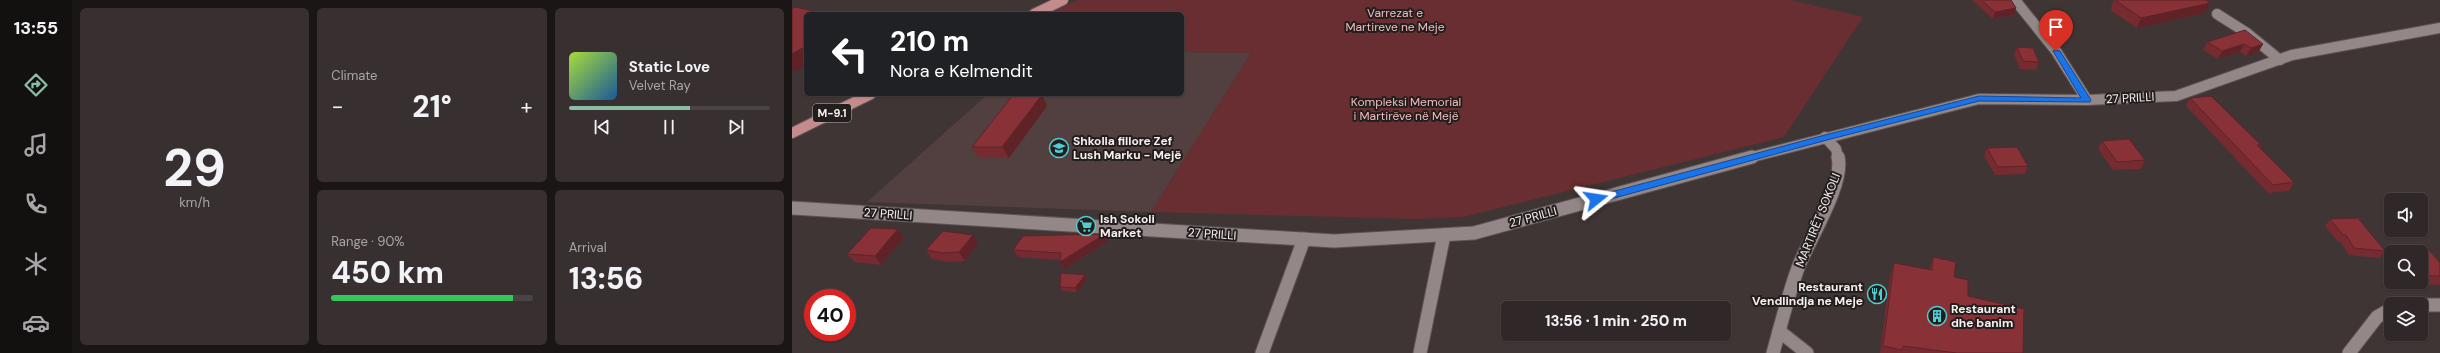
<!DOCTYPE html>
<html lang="en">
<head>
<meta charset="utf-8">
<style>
  body { margin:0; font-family:"DM Sans",sans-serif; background:#383030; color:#f1f3f6; height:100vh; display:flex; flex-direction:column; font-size:15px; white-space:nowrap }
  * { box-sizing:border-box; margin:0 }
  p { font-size:13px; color:#a8a6a8 }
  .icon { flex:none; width:22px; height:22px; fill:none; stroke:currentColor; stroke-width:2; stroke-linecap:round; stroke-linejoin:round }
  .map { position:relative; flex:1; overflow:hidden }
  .side { display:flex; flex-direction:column; gap:8px; padding:8px; background:#1a1616; width:720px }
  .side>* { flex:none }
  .banner { position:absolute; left:12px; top:12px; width:380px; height:84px; border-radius:6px; box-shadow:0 1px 3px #0004,0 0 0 1px #4b4445; background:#202124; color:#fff; overflow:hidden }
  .controls { position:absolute; left:1592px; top:193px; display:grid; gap:8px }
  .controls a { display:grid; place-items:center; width:44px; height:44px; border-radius:6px; background:#302828; box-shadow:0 1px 3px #0004,0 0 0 1px #4b4445; font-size:20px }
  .speed { position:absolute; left:12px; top:289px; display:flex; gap:8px; font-size:20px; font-weight:700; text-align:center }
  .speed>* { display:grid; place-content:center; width:52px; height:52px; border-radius:50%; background:#302828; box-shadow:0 1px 3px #0004,0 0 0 1px #4b4445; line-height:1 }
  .speed .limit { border:6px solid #d22; background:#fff; color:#111 }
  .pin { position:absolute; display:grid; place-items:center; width:34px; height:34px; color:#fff; margin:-41px -17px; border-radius:50% 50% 50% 0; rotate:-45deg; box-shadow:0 0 4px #0007 }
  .pin .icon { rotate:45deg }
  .me { position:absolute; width:44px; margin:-22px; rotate:75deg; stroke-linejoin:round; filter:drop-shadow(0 0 3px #0008) }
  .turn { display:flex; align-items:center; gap:14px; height:84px; padding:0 20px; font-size:18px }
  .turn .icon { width:52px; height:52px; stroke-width:2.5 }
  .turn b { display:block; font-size:28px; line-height:34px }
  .big { font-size:30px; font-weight:800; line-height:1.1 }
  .side .card { flex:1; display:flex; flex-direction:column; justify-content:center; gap:6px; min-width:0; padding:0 14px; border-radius:6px; background:#383030 }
  .side .dial { align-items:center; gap:0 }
  .dial b { font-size:52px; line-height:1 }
  .song { display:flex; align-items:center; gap:12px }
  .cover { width:48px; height:48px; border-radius:6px; background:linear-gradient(135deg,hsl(80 70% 55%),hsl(210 70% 35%)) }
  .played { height:4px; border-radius:2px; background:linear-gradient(90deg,#8abfa5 60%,#4b4445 60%) }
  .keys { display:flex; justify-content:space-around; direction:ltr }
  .heat { display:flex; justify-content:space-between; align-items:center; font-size:22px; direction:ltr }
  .charge { height:6px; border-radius:3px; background:linear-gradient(90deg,#34c759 90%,#4b4445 0) }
  .side .tiles { flex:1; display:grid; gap:8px; grid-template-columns:repeat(3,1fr) }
  .card:first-child { grid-row:span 2 }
  .trip { position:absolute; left:709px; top:301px; width:230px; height:40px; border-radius:6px; background:#302828; box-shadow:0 1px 3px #0004,0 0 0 1px #4b4445; font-weight:800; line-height:40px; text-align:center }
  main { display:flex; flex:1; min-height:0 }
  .dock { display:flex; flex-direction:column; width:72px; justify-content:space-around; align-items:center; background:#131010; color:#a8a6a8 }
  .dock .icon { width:28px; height:28px }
  .dock .active { color:#8abfa5 }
  .dock b { font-size:18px; color:#f1f3f6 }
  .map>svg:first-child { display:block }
  .built { fill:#51403f }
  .green { fill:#682e31 }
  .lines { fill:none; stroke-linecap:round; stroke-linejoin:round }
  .street-far1-casing { stroke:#5c5353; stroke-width:12 }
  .street-casing { stroke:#5c5353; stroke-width:15 }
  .secondary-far1-casing { stroke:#5c5353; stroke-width:12 }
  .secondary-casing { stroke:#5c5353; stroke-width:15 }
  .primary-casing { stroke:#5c5353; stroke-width:12 }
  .street-far1 { stroke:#948787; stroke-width:10 }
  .street { stroke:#948787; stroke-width:13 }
  .secondary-far1 { stroke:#948787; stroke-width:10 }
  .secondary { stroke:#948787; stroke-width:13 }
  .primary { stroke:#c58b8c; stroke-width:10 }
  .wall { fill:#752b30 }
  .shaded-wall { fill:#5f2327 }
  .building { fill:#883238; stroke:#5f2327 }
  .route { fill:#1a73e8; stroke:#114b97 }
  .labels { text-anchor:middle; stroke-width:4; stroke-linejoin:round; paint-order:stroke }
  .shield { fill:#231e1e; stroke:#b7b1b0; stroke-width:1 }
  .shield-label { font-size:11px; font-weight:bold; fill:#f7f0ef }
  .park-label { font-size:12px; fill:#f0bcbc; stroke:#231e1e }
  .street-label { font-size:12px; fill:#f7f0ef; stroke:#231e1e }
  .poi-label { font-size:12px; font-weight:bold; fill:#f7f0ef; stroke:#231e1e; text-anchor:start }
</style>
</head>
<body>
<main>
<nav class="dock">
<b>13:55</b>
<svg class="icon active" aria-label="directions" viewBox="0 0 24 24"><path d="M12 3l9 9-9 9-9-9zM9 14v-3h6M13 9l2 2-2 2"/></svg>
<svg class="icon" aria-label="music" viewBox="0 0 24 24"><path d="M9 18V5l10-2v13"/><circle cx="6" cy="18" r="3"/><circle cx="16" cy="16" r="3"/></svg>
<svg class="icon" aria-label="phone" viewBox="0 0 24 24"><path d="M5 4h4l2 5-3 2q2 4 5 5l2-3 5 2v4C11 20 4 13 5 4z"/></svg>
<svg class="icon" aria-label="climate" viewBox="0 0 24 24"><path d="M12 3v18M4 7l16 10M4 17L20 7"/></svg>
<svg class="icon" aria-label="car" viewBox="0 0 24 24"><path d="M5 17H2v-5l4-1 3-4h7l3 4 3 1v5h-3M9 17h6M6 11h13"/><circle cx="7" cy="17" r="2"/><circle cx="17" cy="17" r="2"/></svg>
</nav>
<section class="side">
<div class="tiles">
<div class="card dial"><b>29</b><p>km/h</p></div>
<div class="card"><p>Climate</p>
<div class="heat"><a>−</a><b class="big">21°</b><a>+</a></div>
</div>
<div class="card">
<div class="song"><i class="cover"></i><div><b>Static Love</b><p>Velvet Ray</p></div></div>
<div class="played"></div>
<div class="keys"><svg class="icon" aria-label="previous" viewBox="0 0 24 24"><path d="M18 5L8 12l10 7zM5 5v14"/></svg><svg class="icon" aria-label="pause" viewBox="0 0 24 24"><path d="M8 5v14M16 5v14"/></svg><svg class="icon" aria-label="next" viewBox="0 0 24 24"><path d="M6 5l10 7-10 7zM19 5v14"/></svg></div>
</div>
<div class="card"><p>Range · 90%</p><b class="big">450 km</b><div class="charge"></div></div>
<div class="card"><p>Arrival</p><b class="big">13:56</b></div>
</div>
</section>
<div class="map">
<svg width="1648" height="353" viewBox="0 0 1648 353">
  <rect width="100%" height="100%" fill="#403535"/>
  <polygon class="built" points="390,52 459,53 359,212 75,202 196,94 390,94"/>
  <polygon class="green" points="286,0 999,0 1071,17 992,137 671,217 624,219 359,212 459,53 390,52 390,14 257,14"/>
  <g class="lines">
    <g class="street-far1-casing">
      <g id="street-far1">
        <polyline points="1223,0 1264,51 1295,100"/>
        <polyline points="1425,14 1455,33 1488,60"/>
        <polyline points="1033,137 1044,149 1046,158"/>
      </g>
    </g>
    <g class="street-casing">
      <g id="street">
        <polyline points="1629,305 1648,305"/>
        <polyline points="987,331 1015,353"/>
        <polyline points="470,353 512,239"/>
        <polyline points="628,353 652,235"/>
        <path d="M981,353C989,325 996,295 1006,268C1016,241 1053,183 1046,157"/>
        <polyline points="1557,353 1585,317 1599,309"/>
      </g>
    </g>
    <g class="secondary-far1-casing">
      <polyline id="secondary-far1" points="956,158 1187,99 1295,100 1384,96 1500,55 1648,28"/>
    </g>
    <g class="secondary-casing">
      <polyline id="secondary" points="0,208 542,241 682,233 960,157"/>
    </g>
    <g class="primary-casing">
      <g id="primary">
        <polyline points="242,14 271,0"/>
        <polyline points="0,133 79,94"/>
      </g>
    </g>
    <use href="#street-far1" class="street-far1"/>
    <use href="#street" class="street"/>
    <use href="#secondary-far1" class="secondary-far1"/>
    <use href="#secondary" class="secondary"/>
    <use href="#primary" class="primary"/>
  </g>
  <g class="wall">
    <polygon points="1180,0 1219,0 1224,8 1222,15 1201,19"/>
    <polygon points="1322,0 1414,0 1418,3 1413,13 1345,28 1318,10"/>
    <polygon points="1415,42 1471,44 1467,51 1454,56 1448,52 1426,59 1411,50"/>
    <polygon points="1225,47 1247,62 1244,70 1228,69 1222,55"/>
    <polygon points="250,95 255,106 217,158 187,158 180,147"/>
    <polygon points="1398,98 1469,145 1468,148 1502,182 1497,191 1476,193 1394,106"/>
    <polygon points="1310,141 1353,160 1349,169 1321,170 1306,149"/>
    <polygon points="1195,148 1236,166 1233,174 1203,175 1192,156"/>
    <polygon points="1538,219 1593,251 1587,258 1557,255 1549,242 1546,242 1533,226"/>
    <polygon points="106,229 112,237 89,265 62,262 55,254"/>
    <polygon points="316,241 272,269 268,262 268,260 226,257 221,250"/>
    <polygon points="186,243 173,261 157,262 140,259 134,250"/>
    <polygon points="1601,249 1637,250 1648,263 1648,285 1615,284 1614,282 1629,282 1629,252 1599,252 1599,263 1594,257"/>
    <polygon points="1141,257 1162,277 1176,296 1231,353 1088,353 1098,277 1102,263 1137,270"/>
    <polygon points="295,279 286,292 271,291 268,287"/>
  </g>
  <g class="shaded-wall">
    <polygon points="1418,3 1413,13 1345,28 1349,18"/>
    <polygon points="1224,8 1222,15 1201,19 1203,12"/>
    <polygon points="1452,44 1448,52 1426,59 1430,51"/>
    <polygon points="1471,44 1467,51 1454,56 1459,48"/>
    <polygon points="14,46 14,65 2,72 0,69 0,54"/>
    <polygon points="250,95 255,106 217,158 210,147"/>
    <polygon points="106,229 112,237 89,265 83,256"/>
    <polygon points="313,234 316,241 272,269 268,262"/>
    <polygon points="181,235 186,243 173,261 167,252"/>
    <polygon points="293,275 295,279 286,292 283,288"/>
  </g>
  <g class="building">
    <polygon points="1189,0 1219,0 1224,8 1203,12"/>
    <polygon points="1323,0 1414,0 1418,3 1349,18"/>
    <polygon points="3,7 36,14 14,14 14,46 0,54 0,9"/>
    <polygon points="1453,30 1471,44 1459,48 1452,44 1430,51 1415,42"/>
    <polygon points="1225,47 1241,48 1247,62 1231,61"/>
    <polygon points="221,95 250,95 210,147 180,147"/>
    <polygon points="1419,96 1469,145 1465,145 1502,182 1481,185 1398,98"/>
    <polygon points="1337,139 1353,160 1325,162 1310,141"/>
    <polygon points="1225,147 1236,166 1206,167 1195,148"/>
    <polygon points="1566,218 1593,251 1562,248 1554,235 1551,235 1538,219"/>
    <polygon points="79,228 106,229 83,256 55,254"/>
    <polygon points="151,231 181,235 167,252 151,253 134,250"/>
    <polygon points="313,234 268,262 269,253 221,250 231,236"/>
    <polygon points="1601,249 1637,250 1648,263 1648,276 1629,276 1629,252 1604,252"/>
    <polygon points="1141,257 1164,262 1162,277 1176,280 1176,296 1232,309 1231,353 1165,353 1111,346 1110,350 1091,346 1102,263 1140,270"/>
    <polygon points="269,273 293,275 283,288 268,287"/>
  </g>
  <polygon class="route" points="1262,50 1268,51 1299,100 1298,102 1187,101 1035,140 804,203 800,199 804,196 1033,135 1187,96 1289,98 1261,51"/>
  <defs>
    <g id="school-ring" transform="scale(1)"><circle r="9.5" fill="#231e1e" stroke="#51ccd1" stroke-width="1.5"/><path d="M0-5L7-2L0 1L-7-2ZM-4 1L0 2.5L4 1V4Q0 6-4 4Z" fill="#51ccd1"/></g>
    <g id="supermarket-ring" transform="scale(1)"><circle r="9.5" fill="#231e1e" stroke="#51ccd1" stroke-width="1.5"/><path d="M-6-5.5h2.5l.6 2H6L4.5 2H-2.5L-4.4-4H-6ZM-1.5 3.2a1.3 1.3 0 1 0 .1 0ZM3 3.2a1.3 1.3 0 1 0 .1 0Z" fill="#51ccd1"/></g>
    <g id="restaurant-ring" transform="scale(1)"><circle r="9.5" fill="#231e1e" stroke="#51ccd1" stroke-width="1.5"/><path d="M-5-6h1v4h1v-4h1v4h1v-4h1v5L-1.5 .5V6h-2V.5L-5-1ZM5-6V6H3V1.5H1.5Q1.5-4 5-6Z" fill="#51ccd1"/></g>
    <g id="building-ring" transform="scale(1)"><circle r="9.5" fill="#231e1e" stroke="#51ccd1" stroke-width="1.5"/><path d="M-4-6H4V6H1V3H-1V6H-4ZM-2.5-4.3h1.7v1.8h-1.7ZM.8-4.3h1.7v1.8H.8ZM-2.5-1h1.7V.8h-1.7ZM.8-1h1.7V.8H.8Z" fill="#51ccd1"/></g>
  </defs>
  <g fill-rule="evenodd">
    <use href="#school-ring" x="267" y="148"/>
    <use href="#supermarket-ring" x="294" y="226"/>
    <use href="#restaurant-ring" x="1085" y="294"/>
    <use href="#building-ring" x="1145" y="316"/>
  </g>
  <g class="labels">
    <rect class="shield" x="21" y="104" width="38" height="18" rx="3"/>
    <g class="shield-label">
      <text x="40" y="117">M-9.1</text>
    </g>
    <g class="park-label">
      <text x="603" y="17">Varrezat e<tspan x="603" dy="14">Martireve ne Meje</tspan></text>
      <text x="614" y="106">Kompleksi Memorial<tspan x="614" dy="14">i Martirëve në Mejë</tspan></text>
    </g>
    <g class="street-label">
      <text transform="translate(1338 98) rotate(-3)" y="4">27 PRILLI</text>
      <text transform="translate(96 214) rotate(4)" y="4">27 PRILLI</text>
      <text transform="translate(741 217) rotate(-15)" y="4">27 PRILLI</text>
      <text transform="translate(1026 220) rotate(-68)" y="4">MARTIRËT SOKOLI</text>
      <text transform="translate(420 234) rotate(4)" y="4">27 PRILLI</text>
    </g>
    <g class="poi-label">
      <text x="281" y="145">Shkolla fillore Zef<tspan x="281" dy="14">Lush Marku - Mejë</tspan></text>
      <text x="308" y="223">Ish Sokoli<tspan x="308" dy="14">Market</tspan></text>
      <text x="1071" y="291" text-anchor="end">Restaurant<tspan x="1071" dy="14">Vendlindja ne Meje</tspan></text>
      <text x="1159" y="313">Restaurant<tspan x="1159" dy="14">dhe banim</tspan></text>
    </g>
  </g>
</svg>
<div class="controls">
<a><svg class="icon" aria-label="sound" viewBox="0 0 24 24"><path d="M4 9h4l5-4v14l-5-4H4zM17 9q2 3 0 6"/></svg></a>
<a><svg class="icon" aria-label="search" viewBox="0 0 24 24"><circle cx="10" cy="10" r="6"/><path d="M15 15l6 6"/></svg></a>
<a><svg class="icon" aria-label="layers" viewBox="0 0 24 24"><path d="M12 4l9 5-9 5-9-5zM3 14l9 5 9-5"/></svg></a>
</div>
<div class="speed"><div class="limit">40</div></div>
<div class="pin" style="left:1264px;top:51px;background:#d93025"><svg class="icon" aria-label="arrive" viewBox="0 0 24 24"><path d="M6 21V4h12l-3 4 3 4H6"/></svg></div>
<svg class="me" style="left:804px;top:199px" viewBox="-20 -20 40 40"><path d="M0-17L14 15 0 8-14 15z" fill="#1a73e8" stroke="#fff" stroke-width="4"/></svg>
<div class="trip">13:56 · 1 min · 250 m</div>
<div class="banner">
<div class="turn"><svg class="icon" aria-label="left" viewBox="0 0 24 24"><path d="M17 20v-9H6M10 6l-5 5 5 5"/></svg><div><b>210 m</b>Nora e Kelmendit</div></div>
</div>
</div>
</main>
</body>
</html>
